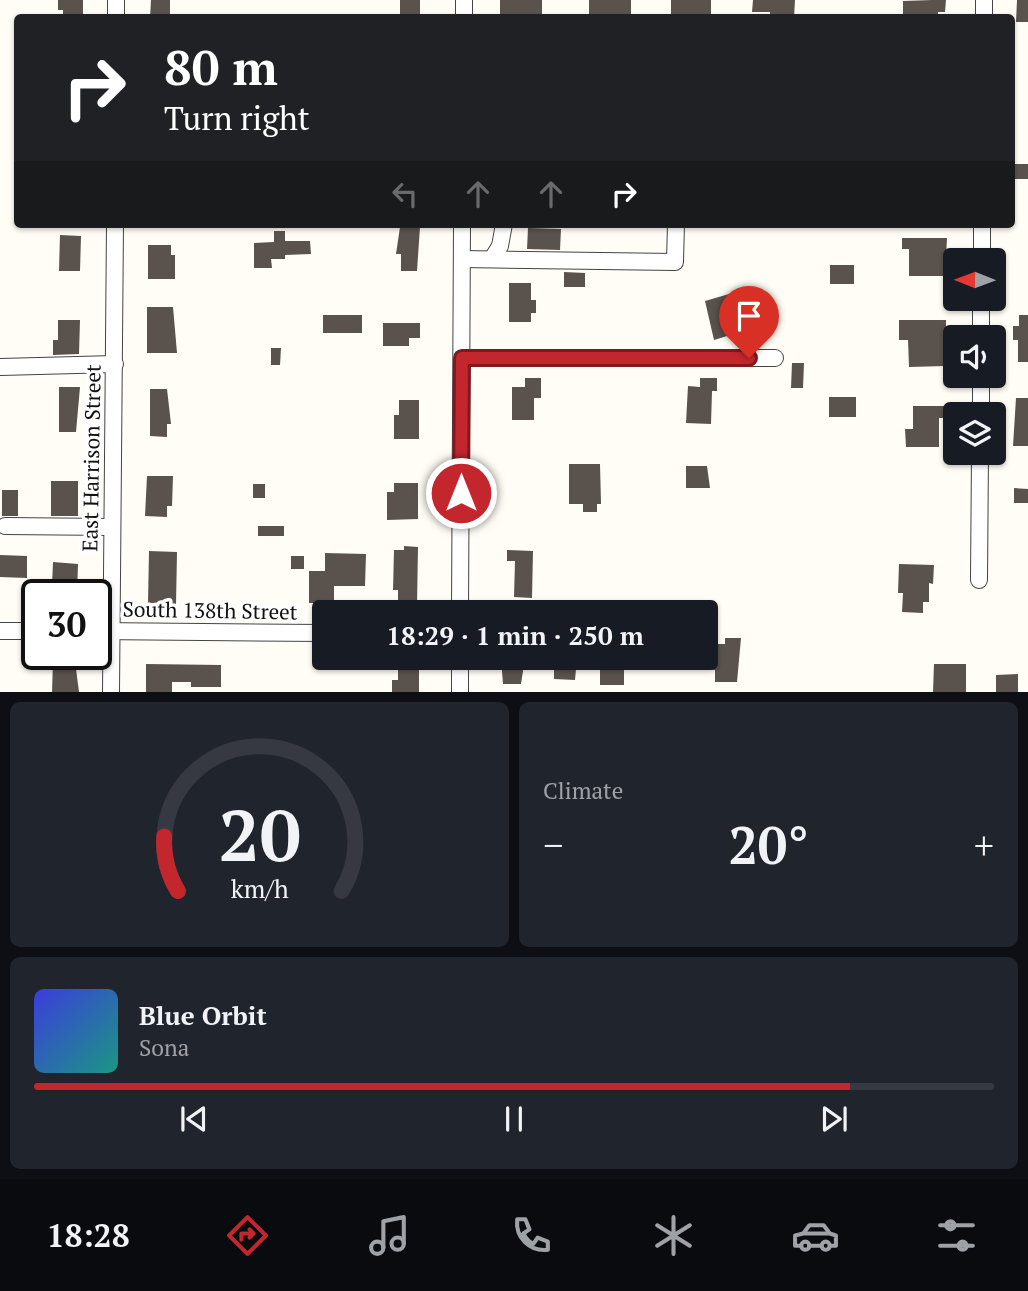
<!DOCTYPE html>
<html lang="en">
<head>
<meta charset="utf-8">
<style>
  body { margin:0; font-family:"PT Serif",serif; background:#20242c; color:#f1f3f6; height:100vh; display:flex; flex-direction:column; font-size:26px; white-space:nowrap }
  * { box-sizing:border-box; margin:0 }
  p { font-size:23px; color:#9ea1a6 }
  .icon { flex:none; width:38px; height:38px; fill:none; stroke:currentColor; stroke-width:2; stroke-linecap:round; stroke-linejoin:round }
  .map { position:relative; height:692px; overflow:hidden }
  .panel { display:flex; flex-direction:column; gap:10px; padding:10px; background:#0d0f14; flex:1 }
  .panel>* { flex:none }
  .banner { position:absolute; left:14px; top:14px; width:1001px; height:214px; border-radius:7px; box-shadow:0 2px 5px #0004; background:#202124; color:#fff; overflow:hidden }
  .needle { width:46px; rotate:271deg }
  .controls { position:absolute; left:943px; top:248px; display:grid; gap:14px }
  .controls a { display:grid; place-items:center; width:63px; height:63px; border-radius:7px; background:#171b24; box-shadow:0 2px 5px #0004; font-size:35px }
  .speed { position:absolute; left:21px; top:579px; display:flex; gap:14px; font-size:35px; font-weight:700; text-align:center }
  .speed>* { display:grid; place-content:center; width:91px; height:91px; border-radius:50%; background:#171b24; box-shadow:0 2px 5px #0004; line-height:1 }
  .speed .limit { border:4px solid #111; border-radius:10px; background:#fff; color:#111 }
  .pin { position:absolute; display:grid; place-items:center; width:60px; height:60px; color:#fff; margin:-72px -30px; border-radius:50% 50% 50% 0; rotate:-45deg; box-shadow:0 0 7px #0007 }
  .pin .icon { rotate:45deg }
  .me { position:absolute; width:77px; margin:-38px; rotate:0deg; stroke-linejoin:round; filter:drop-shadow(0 0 5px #0008) }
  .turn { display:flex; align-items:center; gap:24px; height:147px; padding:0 35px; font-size:32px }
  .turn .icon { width:91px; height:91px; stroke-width:2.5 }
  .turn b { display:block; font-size:49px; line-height:60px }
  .lanes { display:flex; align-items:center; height:66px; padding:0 35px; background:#0003; justify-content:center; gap:35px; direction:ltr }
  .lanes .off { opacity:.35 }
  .big { font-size:52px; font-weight:600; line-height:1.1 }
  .panel .widget { flex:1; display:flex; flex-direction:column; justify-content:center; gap:10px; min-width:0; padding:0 24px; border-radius:10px; background:#20242c }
  .panel .dial { align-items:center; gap:0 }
  .dial svg { height:182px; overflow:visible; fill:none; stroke:#363941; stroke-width:7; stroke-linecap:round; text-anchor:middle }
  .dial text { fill:#f1f3f6; stroke:none }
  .song { display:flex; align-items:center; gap:21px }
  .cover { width:84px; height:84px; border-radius:10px; background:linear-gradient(135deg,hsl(240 70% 55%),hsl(170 70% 35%)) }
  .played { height:7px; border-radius:4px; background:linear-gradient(90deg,#c4262e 85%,#363941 85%) }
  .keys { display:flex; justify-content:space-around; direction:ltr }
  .heat { display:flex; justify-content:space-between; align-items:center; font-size:38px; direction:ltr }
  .panel .tiles { flex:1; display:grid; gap:10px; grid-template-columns:1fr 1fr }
  .widget:last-child { grid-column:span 2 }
  .trip { position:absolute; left:312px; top:600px; width:406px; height:70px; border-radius:7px; background:#171b24; box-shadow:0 2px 5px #0004; font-weight:600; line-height:70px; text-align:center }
  .menu { display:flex; height:112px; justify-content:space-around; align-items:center; background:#090b0e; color:#9ea1a6 }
  .menu .icon { width:49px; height:49px }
  .menu .on { color:#c4262e }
  .menu b { font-size:32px; color:#f1f3f6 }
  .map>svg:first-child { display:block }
  .building { fill:#5a524d }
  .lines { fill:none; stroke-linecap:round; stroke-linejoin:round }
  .minor-casing { stroke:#444; stroke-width:18 }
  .minor { stroke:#fff; stroke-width:16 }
  .route-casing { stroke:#7f191e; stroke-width:18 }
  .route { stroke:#c4262e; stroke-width:12 }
  .labels { text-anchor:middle; stroke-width:7; stroke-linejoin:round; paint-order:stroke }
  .street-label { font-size:21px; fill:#111; stroke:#fff }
</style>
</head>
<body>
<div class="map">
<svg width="1028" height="693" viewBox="0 0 1028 693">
  <rect width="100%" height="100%" fill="#fffdf5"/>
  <g class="building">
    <polygon points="58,0 83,0 83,18 63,18 63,10 58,10"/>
    <polygon points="151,0 170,0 170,18 150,18"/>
    <rect x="400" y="0" width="20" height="18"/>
    <polygon points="500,0 542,0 542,17 500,18"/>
    <rect x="589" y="0" width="42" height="18"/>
    <rect x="671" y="0" width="40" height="18"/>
    <polygon points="753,0 795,0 794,18 770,18 770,12 752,12"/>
    <polygon points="932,0 946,0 945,12 938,12 938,18 903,18 903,1"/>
    <polygon points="1017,0 1028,0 1028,22 1016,22"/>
    <rect x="1015" y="164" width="13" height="15"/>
    <polygon points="400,227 420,227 417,271 401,271 401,254 396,254"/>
    <polygon points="528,228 561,229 560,250 527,249"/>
    <polygon points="274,231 285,231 285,241 310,241 311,254 285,255 285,259 271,259 272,268 254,268 254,243 274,242"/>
    <polygon points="60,235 81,236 80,271 59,271"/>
    <polygon points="902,238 947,238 945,276 909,276 909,249 902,249"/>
    <polygon points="148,245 171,245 171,255 175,255 175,279 148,279"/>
    <rect x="830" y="265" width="24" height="19"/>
    <polygon points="564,272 585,273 585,287 564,287"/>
    <polygon points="509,283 531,283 531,300 536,300 536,313 531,313 531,322 509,322"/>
    <polygon points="736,292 741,308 735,310 737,333 714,340 705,301"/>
    <polygon points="147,307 173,307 177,353 147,353"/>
    <rect x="323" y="315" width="39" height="18"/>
    <polygon points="1019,315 1028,315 1028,362 1018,362 1018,340 1013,340 1013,326 1019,326"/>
    <polygon points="58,320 80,320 79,354 53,355 53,340 58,340"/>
    <polygon points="899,320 946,320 946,366 909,367 908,340 899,340"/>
    <polygon points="383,323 420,323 420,338 409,338 409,346 383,346"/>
    <polygon points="271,348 281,348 280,365 271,365"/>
    <polygon points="792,363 804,363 803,388 791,388"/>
    <polygon points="525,378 541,378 541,398 534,398 534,420 512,420 512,387 525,387"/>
    <polygon points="700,378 717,378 717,391 712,391 711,424 686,423 688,386 700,387"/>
    <polygon points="59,387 80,387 76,432 59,432"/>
    <polygon points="150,389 167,389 171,424 167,424 167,437 150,436"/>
    <rect x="829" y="397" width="27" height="20"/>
    <polygon points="1016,398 1028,398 1028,446 1013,446"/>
    <polygon points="399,400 419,400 419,439 394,439 394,415 399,415"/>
    <polygon points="913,406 946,406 946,418 939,418 939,447 906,447 905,429 913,429"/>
    <polygon points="569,464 600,464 601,504 597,504 597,512 583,512 583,504 569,504"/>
    <polygon points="686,466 707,466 710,488 686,488"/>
    <polygon points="147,476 173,476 172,506 167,506 167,517 145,516"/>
    <rect x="51" y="481" width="27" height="35"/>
    <polygon points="394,483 418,483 418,519 387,520 387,492 394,492"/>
    <rect x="253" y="484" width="12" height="14"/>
    <polygon points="1014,488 1028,489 1028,503 1014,503"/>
    <rect x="2" y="490" width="16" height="26"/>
    <rect x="258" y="526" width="26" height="10"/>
    <polygon points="404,546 418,547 417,605 398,604 398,590 393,590 394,550 404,550"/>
    <polygon points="507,550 533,551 532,598 514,597 515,561 507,561"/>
    <polygon points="149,551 177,552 176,604 148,603"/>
    <polygon points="325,553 366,554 365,586 334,586 334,603 309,603 309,571 325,571"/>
    <polygon points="0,555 27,556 27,578 0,577"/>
    <rect x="291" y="556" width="13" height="13"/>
    <polygon points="53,562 78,564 77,595 57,595 58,585 52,585"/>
    <polygon points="899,564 934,565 933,584 929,583 929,602 923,602 923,613 902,612 903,593 898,593"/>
    <polygon points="725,638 741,638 737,682 715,682 715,670 703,669 705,644 725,644"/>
    <polygon points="501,658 525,658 521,684 503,684"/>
    <rect x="600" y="658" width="24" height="27"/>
    <polygon points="53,660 75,661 79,692 52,692"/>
    <polygon points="146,664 221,665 221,687 191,687 191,682 172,682 172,692 146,692"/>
    <polygon points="934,664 966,664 966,692 933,692"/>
    <polygon points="419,665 419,692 392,692 392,680 398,680 398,666"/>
    <polygon points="554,668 576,669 575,680 554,679"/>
    <polygon points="1018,674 1018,692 996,692 996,675"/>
  </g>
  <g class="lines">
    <g class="minor-casing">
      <g id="minor">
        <polyline points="116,18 116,0"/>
        <polyline points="464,18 464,0"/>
        <polyline points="984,18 984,0"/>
        <polyline points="462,259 675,262 676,224"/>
        <polyline points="492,259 500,246 504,224"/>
        <polyline points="982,261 982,224"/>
        <polyline points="981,338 981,299"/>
        <polyline points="462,358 775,358"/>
        <polyline points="0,367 115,364"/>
        <polyline points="981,415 981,376"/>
        <polyline points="5,526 112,527"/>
        <polyline points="979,580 980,453"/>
        <polyline points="460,612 462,224"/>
        <polyline points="0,631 37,631"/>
        <polyline points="96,631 324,633"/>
        <polyline points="111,693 115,224"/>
        <polyline points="460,693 460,658"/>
      </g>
    </g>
    <use href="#minor" class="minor"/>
  </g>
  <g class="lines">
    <g class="route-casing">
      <polyline id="route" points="461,493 462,358 749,358"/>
    </g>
    <use href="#route" class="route"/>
  </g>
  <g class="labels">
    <g class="street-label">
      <text transform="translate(92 458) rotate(-89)" y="7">East Harrison Street</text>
      <text transform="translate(210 611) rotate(1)" y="7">South 138th Street</text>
    </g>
  </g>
</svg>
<div class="controls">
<a><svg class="needle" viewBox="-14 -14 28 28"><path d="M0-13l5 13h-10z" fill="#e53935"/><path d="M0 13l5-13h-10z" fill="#9ea1a6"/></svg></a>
<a><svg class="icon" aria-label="sound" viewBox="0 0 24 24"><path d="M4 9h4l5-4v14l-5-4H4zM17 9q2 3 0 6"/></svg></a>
<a><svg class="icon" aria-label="layers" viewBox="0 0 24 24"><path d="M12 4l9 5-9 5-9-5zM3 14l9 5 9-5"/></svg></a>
</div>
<div class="speed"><div class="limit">30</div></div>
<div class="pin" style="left:749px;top:358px;background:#d93025"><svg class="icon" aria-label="arrive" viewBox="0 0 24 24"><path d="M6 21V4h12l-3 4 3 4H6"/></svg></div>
<svg class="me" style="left:461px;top:493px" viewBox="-20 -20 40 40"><circle r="17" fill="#c4262e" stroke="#fff" stroke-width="3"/><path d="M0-11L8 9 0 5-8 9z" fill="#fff"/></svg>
<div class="trip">18:29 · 1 min · 250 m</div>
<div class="banner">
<div class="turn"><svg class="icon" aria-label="right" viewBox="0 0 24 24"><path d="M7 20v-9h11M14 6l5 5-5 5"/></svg><div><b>80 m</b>Turn right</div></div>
<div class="lanes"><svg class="icon off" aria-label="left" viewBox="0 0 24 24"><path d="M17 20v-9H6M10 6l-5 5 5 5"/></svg><svg class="icon off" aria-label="ahead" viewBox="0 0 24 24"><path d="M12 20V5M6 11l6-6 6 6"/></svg><svg class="icon off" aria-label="ahead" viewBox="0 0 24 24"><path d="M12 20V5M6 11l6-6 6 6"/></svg><svg class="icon" aria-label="right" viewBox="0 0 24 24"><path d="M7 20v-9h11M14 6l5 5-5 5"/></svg></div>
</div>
</div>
<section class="panel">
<div class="tiles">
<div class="widget dial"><svg viewBox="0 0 100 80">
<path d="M14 69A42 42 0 1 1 86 69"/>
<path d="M14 69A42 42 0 0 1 8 45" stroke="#c4262e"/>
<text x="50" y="56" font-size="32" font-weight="700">20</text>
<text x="50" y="72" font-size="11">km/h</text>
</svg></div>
<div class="widget"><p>Climate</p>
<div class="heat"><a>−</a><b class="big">20°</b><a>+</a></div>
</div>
<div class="widget">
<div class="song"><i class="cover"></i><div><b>Blue Orbit</b><p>Sona</p></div></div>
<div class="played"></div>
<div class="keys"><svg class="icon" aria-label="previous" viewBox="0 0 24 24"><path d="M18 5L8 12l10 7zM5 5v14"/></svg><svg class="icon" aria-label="pause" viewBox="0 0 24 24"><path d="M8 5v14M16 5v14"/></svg><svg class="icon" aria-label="next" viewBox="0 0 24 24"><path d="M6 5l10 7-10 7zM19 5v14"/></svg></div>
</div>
</div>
</section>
<nav class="menu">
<b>18:28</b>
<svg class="icon on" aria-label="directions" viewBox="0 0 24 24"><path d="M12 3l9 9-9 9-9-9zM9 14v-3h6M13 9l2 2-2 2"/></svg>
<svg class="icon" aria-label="music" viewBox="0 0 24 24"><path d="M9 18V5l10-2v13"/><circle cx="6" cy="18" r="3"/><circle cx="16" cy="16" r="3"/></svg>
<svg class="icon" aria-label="phone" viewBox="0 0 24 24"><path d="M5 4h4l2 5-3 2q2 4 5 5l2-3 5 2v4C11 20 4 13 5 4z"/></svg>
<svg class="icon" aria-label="climate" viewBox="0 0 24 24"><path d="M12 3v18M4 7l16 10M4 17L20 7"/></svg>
<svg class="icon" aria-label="car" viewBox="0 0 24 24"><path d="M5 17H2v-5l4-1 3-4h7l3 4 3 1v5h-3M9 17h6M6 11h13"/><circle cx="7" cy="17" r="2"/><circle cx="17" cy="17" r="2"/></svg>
<svg class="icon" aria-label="filters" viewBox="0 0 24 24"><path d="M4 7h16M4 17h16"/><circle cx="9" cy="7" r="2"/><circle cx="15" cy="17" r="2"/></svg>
</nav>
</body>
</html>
